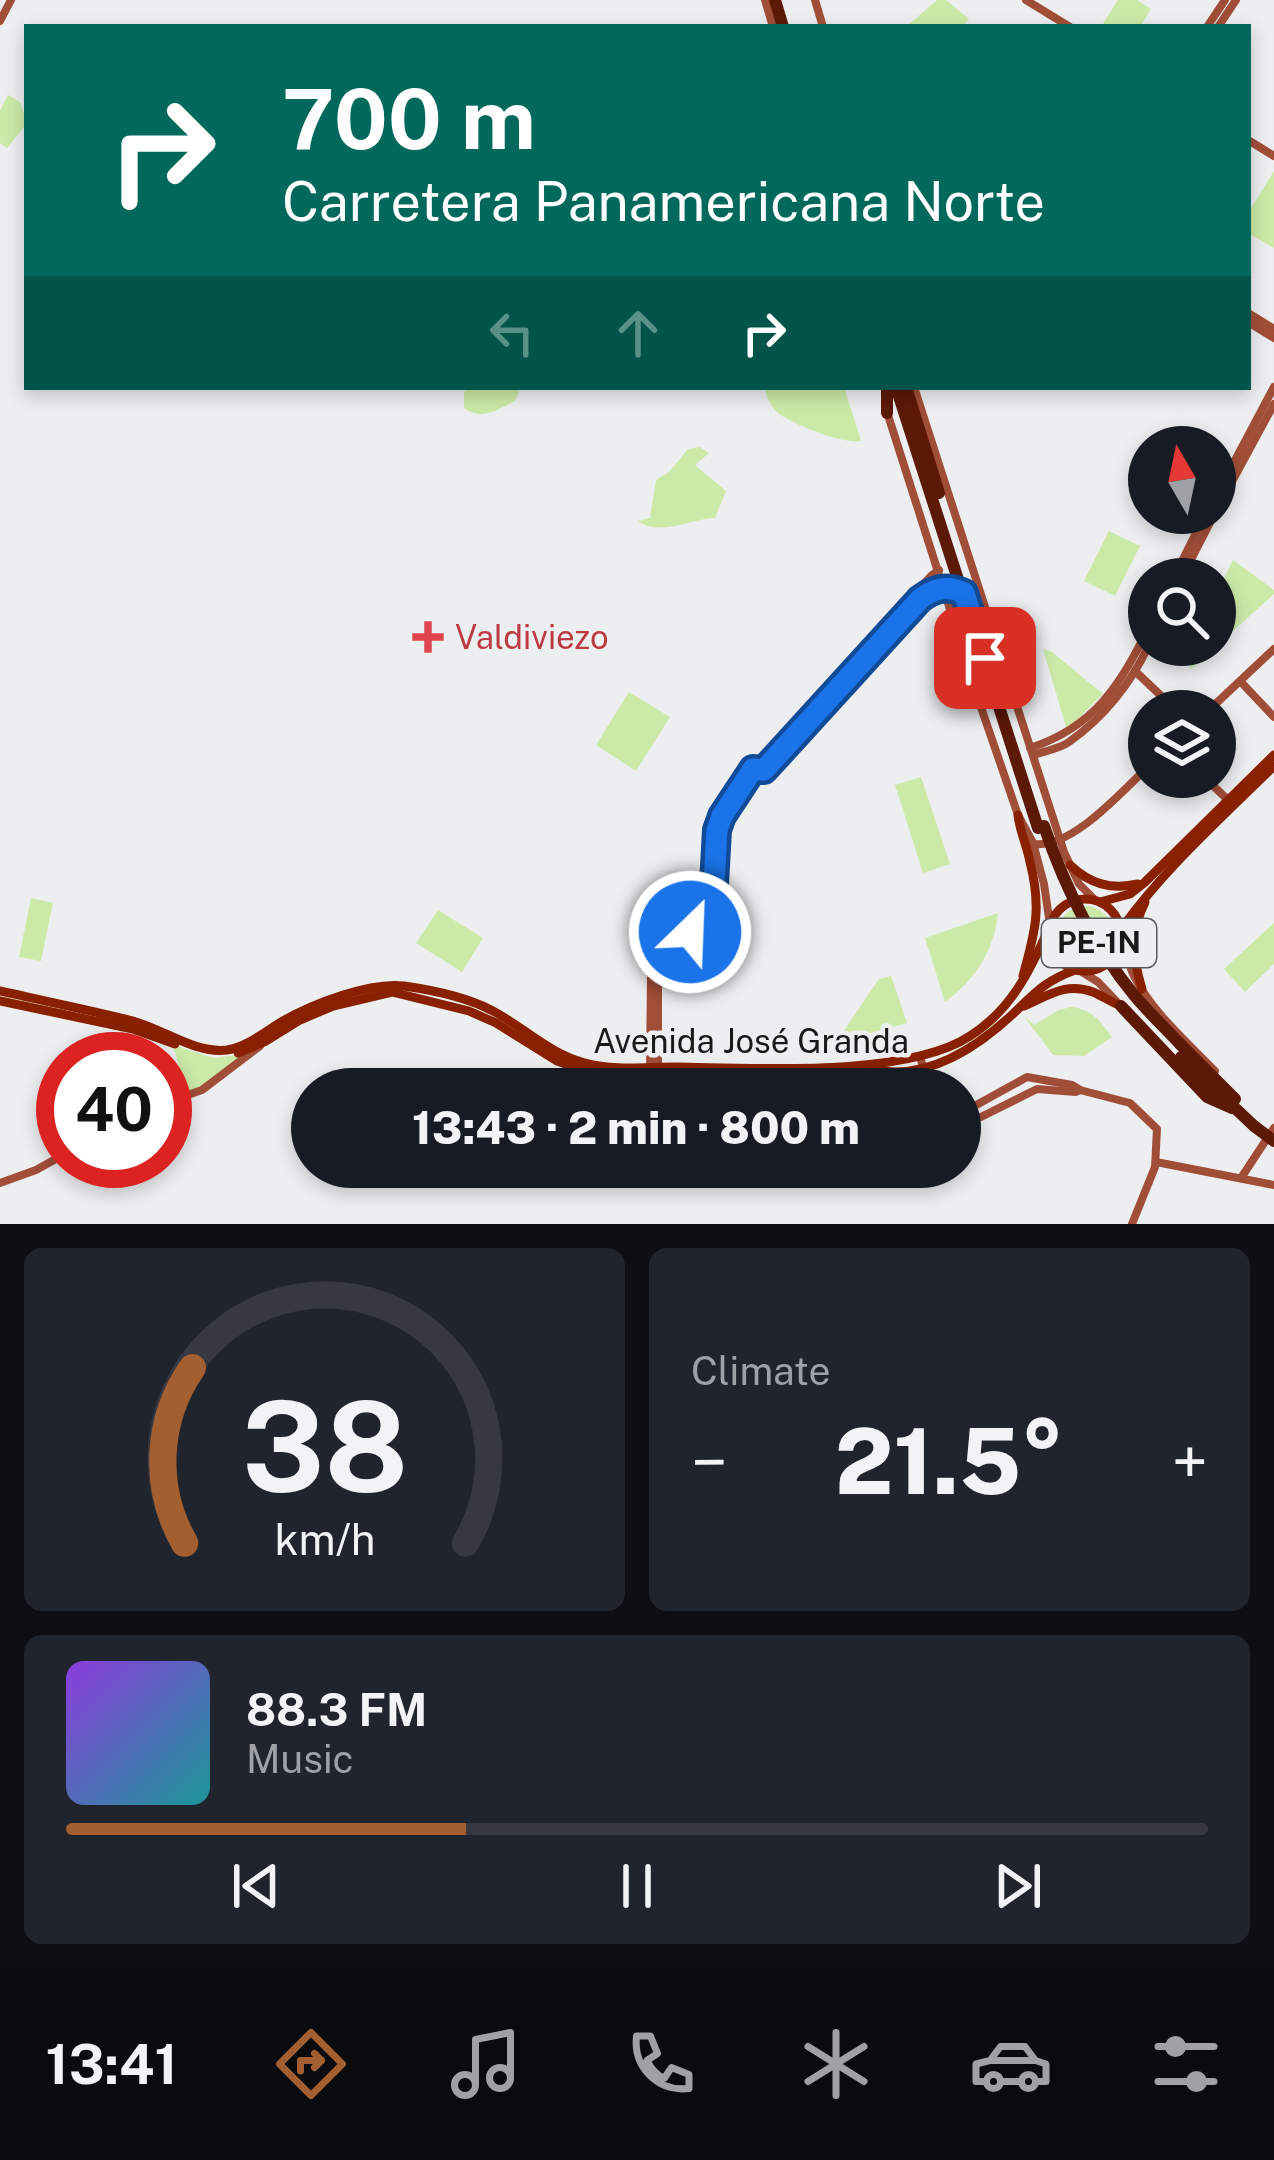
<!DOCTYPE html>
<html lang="en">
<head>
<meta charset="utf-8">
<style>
  body { margin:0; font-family:"Public Sans",sans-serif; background:#20242c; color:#f1f3f6; height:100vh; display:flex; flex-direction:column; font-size:45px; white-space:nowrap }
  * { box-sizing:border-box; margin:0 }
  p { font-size:39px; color:#9ea1a6 }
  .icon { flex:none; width:66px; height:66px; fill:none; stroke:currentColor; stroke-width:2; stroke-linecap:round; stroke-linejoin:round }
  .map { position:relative; height:1224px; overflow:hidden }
  .sheet { display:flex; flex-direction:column; gap:24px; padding:24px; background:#0d0f14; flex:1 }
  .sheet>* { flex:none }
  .banner { position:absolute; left:24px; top:24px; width:1227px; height:366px; border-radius:0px; box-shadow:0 6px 18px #0003; background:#00695c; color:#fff; overflow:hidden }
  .needle { width:78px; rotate:351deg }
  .controls { position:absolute; left:1128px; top:426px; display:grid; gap:24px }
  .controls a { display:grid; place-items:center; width:108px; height:108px; border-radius:50%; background:#171b24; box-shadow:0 6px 18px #0003; font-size:60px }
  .speed { position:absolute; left:36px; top:1032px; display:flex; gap:24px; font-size:60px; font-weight:700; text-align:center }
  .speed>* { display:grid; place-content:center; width:156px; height:156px; border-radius:50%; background:#171b24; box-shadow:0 6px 18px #0003; line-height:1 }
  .speed .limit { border:18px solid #d22; background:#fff; color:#111 }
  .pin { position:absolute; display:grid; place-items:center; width:102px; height:102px; color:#fff; margin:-51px; border-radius:24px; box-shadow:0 6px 18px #0006 }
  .me { position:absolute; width:132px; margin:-66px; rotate:24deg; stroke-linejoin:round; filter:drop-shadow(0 0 9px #0008) }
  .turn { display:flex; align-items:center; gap:42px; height:252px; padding:0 60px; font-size:54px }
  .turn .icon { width:156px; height:156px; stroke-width:2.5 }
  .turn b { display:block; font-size:84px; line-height:102px }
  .lanes { display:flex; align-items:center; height:114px; padding:0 60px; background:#0003; justify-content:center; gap:60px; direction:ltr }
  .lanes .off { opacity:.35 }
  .big { font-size:90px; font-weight:800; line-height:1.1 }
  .sheet .widget { flex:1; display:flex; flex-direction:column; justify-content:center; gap:18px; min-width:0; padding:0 42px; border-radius:18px; background:#20242c }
  .sheet .dial { align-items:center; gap:0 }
  .dial svg { height:312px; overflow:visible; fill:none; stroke:#363941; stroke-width:7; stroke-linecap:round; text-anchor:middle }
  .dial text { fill:#f1f3f6; stroke:none }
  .song { display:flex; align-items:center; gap:36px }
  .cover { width:144px; height:144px; border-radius:18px; background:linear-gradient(135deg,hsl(270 70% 55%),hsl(180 70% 35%)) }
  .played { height:12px; border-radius:6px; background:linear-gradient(90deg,#a35f30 35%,#363941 35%) }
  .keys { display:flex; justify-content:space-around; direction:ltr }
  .heat { display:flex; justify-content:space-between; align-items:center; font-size:66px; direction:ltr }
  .sheet .tiles { flex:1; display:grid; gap:24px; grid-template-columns:1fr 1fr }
  .widget:last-child { grid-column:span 2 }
  .trip { position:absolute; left:291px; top:1068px; width:690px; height:120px; border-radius:60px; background:#171b24; box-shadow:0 6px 18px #0003; font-weight:800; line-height:120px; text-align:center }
  .tab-bar { display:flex; height:192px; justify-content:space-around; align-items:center; background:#090b0e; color:#9ea1a6 }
  .tab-bar .icon { width:84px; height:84px }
  .tab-bar .selected { color:#a35f30 }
  .tab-bar b { font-size:54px; color:#f1f3f6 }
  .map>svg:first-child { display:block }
  .green { fill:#cbeaa7 }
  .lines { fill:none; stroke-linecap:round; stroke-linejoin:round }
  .secondary { stroke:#a14e38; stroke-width:8 }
  .primary { stroke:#892100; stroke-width:9 }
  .highway { stroke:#5c1906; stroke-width:12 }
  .highway-bridge { stroke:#5c1906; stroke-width:12 }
  .route-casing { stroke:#114b97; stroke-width:30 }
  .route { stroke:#1a73e8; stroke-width:21 }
  .health-dot { fill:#e0444e; stroke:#edeef0; stroke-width:4.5 }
  .labels { text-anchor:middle; stroke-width:9; stroke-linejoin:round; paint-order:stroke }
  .shield { fill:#edeef0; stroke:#59595a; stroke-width:3 }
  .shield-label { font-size:30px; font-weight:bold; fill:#19191a }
  .health-label { font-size:33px; fill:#be3a42; stroke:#edeef0; text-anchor:start }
  .street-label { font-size:33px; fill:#19191a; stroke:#edeef0 }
</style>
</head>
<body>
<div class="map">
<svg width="1274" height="1224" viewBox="0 0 1274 1224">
  <rect width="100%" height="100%" fill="#edeef0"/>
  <g class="green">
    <polygon points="937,0 946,0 969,19 963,27 906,27"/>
    <polygon points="1118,0 1137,0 1151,9 1140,27 1101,27"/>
    <polygon points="8,95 20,102 27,123 7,148 0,143 0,111"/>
    <polygon points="1274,171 1274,248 1248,233 1248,213"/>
    <path d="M468,387H521L515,401C497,410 482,421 464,408V392Z"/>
    <path d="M764,387H844L861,441C842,444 794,425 778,413C770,406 767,397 764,387Z"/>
    <path d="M700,447L709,453L695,465L726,491L715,518C690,519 660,537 638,521L650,518L656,480L669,472L688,449Z"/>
    <polygon points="1109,531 1140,546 1115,596 1084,581"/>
    <polygon points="1233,560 1274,590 1274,594 1191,669 1187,659 1191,645 1215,645 1215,597"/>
    <polygon points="1043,649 1052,652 1103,694 1067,730"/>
    <polygon points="629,692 670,717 636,771 596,745"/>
    <polygon points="921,777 950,864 923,873 895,785"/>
    <polygon points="31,898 53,903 41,961 19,957"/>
    <circle cx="1085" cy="934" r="28"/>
    <polygon points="438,910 483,938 462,972 416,943"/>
    <path d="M998,913C994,951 975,980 945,1002L925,938Z"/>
    <polygon points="1274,923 1274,964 1245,992 1224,969"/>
    <polygon points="891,976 907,1023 846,1040 838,1039 879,979"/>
    <path d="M1071,1007C1092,1009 1100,1021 1112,1037L1084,1056L1053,1055L1023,1015L1034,1025L1059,1010Z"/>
    <path d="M173,1045L214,1058L244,1054L204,1087L174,1099C186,1082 178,1063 173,1045Z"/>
  </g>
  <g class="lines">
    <g class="secondary">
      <polyline points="765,0 773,27"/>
      <polyline points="815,0 823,27"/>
      <polyline points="1026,0 1070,27"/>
      <polyline points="0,21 11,0"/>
      <polyline points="1207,27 1225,0"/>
      <polyline points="1218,27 1236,0"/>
      <polyline points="1248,140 1274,156"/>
      <polyline points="1248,313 1274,329"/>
      <polyline points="1248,322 1274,338"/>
      <polyline points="914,387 1064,852 1079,884 1095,900"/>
      <polyline points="887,412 970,672"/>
      <polyline points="1215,498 1274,387"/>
      <polyline points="1215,513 1274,404"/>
      <polyline points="1173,579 1206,513"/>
      <polyline points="1181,579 1215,513"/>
      <polyline points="1135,671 1177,711"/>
      <polyline points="1240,681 1274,717"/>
      <polyline points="974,687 1018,815 1033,843 1044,884 1050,925"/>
      <polyline points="1208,711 1274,649"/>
      <path d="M1030,748C1095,727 1120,685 1149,627"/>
      <path d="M1033,755C1045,751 1059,749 1069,742C1104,717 1131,683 1149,645"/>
      <polyline points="754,769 763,770 920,599 944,588"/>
      <polyline points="1204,777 1227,799"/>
      <path d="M1034,844C1072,849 1122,791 1149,766"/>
      <path d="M1121,936C1125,949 1128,962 1133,974C1151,1011 1186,1041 1215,1071"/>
      <polyline points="1079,970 1098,982 1119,1004"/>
      <polyline points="920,1057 930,1089"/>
      <polyline points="650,1069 651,974 670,961 702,910 714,884 717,830 735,794 753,769 932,575 939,570"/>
      <polyline points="658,1072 658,970"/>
      <polyline points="165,1103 202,1090 260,1046"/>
      <polyline points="960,1114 1027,1077 1072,1085 1080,1090"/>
      <polyline points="960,1115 981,1117 1037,1089 1076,1092 1080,1090 1130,1103 1157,1129 1155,1167 1132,1224"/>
      <polyline points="1156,1162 1274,1185"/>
      <polyline points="1241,1178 1274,1128"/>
      <polyline points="0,1183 36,1170 63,1155"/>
    </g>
    <g class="primary">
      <path d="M1018,815C1020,832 1027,846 1030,862C1042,909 1035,932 1023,976"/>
      <path d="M1070,865C1090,884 1111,890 1138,884"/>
      <circle cx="1085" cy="935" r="36"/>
      <polyline points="1100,902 1130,894 1144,883 1274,755"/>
      <path d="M1121,929C1165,868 1221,818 1274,766"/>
      <path d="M1142,989C1132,956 1130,933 1145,902"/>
      <path d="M0,991C44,1001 89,1010 133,1021C163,1029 195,1054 227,1050C247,1047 266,1031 283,1021C313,1004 369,982 404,986C432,990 466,997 491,1010C524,1027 549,1054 585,1063C614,1071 646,1067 676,1067C753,1068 906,1078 970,1036C1011,1010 1030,971 1049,928"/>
      <polyline points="0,1001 133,1029 175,1044"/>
      <path d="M1024,1006C1048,996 1065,982 1093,992C1103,996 1110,1002 1121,1006"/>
      <polyline points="238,1053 266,1041 300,1020 333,1006 392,992 469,1011 496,1023 557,1061 583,1070 603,1074 700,1074"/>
      <path d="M866,1069C876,1070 886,1072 895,1072C941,1072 982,1043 1014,1013C1036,992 1045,981 1075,970"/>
      <polyline points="889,1074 913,1089"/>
    </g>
    <g class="highway">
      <polyline points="775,0 783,27"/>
      <polyline points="887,387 887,413"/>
      <polyline points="896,387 1038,828"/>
      <polyline points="906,387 939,493"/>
      <polyline points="972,640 974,687"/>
      <polyline points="1121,1006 1207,1097 1232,1108"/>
      <polyline points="1180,1044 1235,1099"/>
      <polyline points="1181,1057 1254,1126"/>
    </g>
    <g class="highway-bridge">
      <path d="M1044,826C1064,885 1094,946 1134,995C1148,1012 1165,1028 1180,1044"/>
      <polyline points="1254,1126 1274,1141"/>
    </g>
  </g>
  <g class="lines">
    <g class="route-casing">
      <path id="route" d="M690,932L714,884L717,830L722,816L753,769L764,770L920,599C934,588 948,585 964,593L985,658"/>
    </g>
    <use href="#route" class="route"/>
  </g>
  <path class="health-dot" d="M422 619h12v12h12v12h-12v12h-12v-12h-12v-12h12z"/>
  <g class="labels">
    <rect class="shield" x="1042" y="919" width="114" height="48" rx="9"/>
    <g class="shield-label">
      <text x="1099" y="953">PE-1N</text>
    </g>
    <g class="health-label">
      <text x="455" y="649">Valdiviezo</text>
    </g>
    <g class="street-label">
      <text x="751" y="1053">Avenida José Granda</text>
    </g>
  </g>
</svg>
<div class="controls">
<a><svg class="needle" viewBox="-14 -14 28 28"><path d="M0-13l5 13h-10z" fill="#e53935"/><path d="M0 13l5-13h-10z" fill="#9ea1a6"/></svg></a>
<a><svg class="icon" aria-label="search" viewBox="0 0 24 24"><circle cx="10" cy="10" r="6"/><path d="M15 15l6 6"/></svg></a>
<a><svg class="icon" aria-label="layers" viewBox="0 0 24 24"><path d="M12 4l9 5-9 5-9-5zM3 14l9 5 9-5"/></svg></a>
</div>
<div class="speed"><div class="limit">40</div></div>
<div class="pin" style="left:985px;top:658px;background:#d93025"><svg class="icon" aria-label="arrive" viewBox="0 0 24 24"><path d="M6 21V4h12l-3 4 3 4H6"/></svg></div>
<svg class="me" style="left:690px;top:932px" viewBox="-20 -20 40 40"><circle r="17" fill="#1a73e8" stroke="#fff" stroke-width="3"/><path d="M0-11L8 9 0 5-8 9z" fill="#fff"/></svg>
<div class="trip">13:43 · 2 min · 800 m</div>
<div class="banner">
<div class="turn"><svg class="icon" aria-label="right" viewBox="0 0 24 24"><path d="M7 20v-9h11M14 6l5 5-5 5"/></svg><div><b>700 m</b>Carretera Panamericana Norte</div></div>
<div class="lanes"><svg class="icon off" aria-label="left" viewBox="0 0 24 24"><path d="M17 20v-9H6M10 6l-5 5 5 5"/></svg><svg class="icon off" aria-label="ahead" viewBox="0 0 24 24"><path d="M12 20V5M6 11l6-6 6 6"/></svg><svg class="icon" aria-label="right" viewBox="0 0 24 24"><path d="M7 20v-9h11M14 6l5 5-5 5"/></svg></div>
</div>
</div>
<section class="sheet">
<div class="tiles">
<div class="widget dial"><svg viewBox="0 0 100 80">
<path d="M14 69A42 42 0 1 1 86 69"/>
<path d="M14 69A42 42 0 0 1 16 24" stroke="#a35f30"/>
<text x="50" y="56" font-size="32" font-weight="700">38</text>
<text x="50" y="72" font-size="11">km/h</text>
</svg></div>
<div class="widget"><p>Climate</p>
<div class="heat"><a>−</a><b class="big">21.5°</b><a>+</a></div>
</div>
<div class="widget">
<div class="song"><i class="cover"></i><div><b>88.3 FM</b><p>Music</p></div></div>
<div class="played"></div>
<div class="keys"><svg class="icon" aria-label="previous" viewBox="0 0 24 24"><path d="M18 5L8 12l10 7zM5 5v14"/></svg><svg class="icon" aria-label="pause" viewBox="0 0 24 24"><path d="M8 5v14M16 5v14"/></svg><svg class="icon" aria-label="next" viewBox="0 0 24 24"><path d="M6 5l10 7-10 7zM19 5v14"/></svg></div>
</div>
</div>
</section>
<nav class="tab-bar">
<b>13:41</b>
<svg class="icon selected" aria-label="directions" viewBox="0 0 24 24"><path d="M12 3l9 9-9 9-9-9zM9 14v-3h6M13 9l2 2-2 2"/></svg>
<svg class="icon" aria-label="music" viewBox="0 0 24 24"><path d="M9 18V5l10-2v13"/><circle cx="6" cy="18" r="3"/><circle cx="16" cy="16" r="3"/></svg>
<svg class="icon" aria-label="phone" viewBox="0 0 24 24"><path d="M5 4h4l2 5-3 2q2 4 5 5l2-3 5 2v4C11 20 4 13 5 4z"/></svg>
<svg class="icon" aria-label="climate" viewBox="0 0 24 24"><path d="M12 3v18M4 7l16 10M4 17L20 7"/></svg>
<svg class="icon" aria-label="car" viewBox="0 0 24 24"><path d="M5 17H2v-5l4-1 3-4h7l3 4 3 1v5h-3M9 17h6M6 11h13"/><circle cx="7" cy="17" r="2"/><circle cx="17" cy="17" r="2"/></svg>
<svg class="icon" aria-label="filters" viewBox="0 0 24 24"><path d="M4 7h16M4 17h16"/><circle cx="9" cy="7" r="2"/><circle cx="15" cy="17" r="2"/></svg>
</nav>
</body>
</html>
